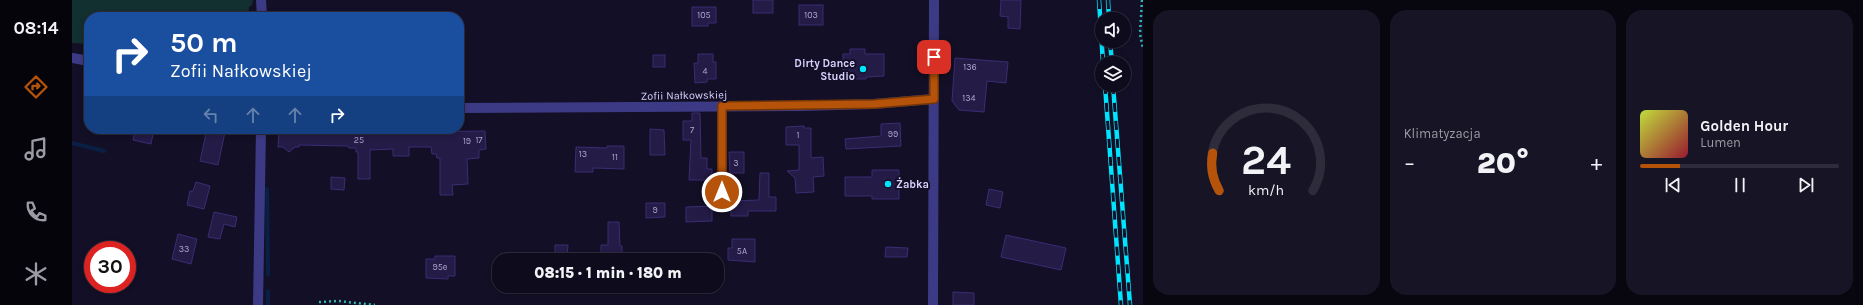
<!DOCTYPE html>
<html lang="pl">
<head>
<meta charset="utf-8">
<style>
  body { margin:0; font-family:Karla,sans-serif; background:#171425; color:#f1f3f6; height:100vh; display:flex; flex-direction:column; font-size:15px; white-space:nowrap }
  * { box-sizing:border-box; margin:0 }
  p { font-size:13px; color:#9b9ba3 }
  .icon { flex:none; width:22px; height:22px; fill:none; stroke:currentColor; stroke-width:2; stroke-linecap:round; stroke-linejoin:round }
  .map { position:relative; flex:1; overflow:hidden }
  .drawer { display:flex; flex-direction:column; gap:10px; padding:10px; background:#08060f; width:720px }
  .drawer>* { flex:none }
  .banner { position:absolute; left:12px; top:12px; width:380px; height:122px; border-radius:16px; box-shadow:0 2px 6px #0003,0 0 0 1px #2e2b3b; background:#1a4fa0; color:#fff; overflow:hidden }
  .fabs { position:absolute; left:1023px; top:12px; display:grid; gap:8px }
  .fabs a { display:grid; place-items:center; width:36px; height:36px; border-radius:50%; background:#0e0b1c; box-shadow:0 2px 6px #0003,0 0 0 1px #2e2b3b; font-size:20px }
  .speed { position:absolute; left:12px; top:241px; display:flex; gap:8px; font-size:20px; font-weight:700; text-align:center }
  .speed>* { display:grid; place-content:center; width:52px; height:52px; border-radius:50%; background:#0e0b1c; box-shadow:0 2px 6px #0003,0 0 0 1px #2e2b3b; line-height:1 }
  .speed .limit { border:6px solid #d22; background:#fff; color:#111 }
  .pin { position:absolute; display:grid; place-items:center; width:34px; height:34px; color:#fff; margin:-17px; border-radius:8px; box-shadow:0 2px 6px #0006 }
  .me { position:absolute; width:44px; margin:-22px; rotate:0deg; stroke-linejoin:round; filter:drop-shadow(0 0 3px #0008) }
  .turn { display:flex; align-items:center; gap:14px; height:84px; padding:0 20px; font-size:18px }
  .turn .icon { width:52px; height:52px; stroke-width:2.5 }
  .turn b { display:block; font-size:28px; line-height:34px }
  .lanes { display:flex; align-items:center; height:38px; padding:0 20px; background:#0003; justify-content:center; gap:20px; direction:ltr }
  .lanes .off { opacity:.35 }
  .big { font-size:30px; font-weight:800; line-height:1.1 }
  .drawer .card { flex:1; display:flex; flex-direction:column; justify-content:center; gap:6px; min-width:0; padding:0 14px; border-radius:16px; background:#171425 }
  .drawer .dial { align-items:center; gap:0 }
  .dial svg { height:104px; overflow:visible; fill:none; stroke:#2e2b3b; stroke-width:7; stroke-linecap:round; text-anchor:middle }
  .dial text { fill:#f1f3f6; stroke:none }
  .song { display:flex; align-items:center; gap:12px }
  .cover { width:48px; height:48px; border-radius:6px; background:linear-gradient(135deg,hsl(70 70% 55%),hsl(350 70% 35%)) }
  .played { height:4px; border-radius:2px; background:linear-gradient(90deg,#b45309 20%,#2e2b3b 20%) }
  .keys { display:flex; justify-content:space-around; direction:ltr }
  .heat { display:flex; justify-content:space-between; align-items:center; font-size:22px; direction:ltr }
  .drawer .tiles { flex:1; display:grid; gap:10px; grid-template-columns:repeat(3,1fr) }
  .trip { position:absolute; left:420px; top:253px; width:232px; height:40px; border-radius:16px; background:#0e0b1c; box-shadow:0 2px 6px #0003,0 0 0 1px #2e2b3b; font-weight:800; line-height:40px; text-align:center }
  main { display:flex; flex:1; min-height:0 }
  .tabs { display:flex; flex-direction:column; width:72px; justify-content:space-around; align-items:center; background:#06040b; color:#9b9ba3 }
  .tabs .icon { width:28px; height:28px }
  .tabs .selected { color:#b45309 }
  .tabs b { font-size:18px; color:#f1f3f6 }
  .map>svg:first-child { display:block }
  .green { fill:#12302f }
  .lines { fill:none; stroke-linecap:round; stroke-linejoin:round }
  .stream { stroke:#0a1f44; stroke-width:4 }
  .building { fill:#241b47; stroke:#3b2d73 }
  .path { stroke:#2fb8b0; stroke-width:2.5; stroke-dasharray:2 3; stroke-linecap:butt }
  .minor { stroke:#3d3a85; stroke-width:10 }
  .tertiary { stroke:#3d3a85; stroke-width:10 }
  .rail-casing { stroke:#00e5ff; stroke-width:4.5 }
  .rail { stroke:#130f26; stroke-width:3; stroke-dasharray:9; stroke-linecap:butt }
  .route-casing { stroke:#753606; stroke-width:10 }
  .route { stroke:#b45309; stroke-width:7 }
  .poi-dot { fill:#00e5ff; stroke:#130f26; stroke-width:1.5 }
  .labels { text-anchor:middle; stroke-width:4; stroke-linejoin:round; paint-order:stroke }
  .number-label { font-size:9px; fill:#aca6d1 }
  .poi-label { font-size:11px; font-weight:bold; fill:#d9d4ff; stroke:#130f26; text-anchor:end }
  .street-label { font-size:11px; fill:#d9d4ff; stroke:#130f26 }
</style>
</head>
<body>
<main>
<nav class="tabs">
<b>08:14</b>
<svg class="icon selected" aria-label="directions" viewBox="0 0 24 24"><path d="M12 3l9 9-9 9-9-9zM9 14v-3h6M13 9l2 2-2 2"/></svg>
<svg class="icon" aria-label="music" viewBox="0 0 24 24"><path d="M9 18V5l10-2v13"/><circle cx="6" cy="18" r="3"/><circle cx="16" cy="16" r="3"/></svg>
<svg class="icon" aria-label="phone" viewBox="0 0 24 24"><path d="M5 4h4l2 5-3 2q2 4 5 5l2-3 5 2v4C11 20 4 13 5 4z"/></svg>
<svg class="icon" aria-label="climate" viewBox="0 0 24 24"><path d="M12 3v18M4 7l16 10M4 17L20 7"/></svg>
</nav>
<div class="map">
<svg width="1071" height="305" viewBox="0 0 1071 305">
  <rect width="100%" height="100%" fill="#130f26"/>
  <polygon class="green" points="0,0 181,0 180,5 177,7 176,17 17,17 17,44 0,43"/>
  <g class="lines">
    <g class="stream">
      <polyline points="0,143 32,151"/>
      <polyline points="191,189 195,189 196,275"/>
      <polyline points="196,291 196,305"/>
    </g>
  </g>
  <g class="building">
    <rect x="681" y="0" width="20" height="13"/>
    <polygon points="929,0 949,0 948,29 936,28 936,17 928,16"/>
    <rect x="727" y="5" width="24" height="20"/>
    <polygon points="620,7 644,7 644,23 636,23 636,26 620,26"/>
    <polygon points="778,49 793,49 793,54 812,54 812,76 794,77 794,79 771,79 771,54 778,54"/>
    <polygon points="626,54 641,54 641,62 644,62 644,79 635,79 635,82 623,83 622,63 626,63"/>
    <rect x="581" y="55" width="12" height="12"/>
    <polygon points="883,58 936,62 934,83 915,81 912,112 887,110 880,101"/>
    <polygon points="620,113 628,113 629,158 635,158 635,169 640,169 640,180 617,180 619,140 611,140 611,121 620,121"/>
    <polygon points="828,123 829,146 774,149 773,139 809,136 809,124"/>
    <polygon points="732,126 732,128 739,128 739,158 751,157 752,176 741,177 742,192 724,193 723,178 715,171 727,170 727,145 714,145 714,127"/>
    <polygon points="63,129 82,129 79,144 61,140"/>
    <polygon points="135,129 153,132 146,165 128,161"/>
    <polygon points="207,129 265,130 265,133 413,131 414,149 407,150 407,158 395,159 396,184 380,185 381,195 368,195 368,158 365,158 364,154 360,154 359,147 337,147 337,156 321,156 321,149 298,150 298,179 286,179 286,152 284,152 284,148 277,148 276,146 227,145 227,147 223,147 217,152 211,147 206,147"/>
    <polygon points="578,129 592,130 593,155 578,155"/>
    <polygon points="535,146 552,146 552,169 521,168 521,172 503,172 504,147 535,148"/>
    <polygon points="657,152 672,152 672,173 658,173"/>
    <polygon points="800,170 827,170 827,199 800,199 800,196 773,196 773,177 800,177"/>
    <polygon points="688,173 697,173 697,197 704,197 704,211 676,211 676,216 659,216 659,201 687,200"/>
    <polygon points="259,177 273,178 272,190 259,189"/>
    <polygon points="124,182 138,186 132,209 115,205 118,191 121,191"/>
    <polygon points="917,189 931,192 928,208 914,205"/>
    <polygon points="574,203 593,203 593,217 574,218"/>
    <polygon points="640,206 640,221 614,222 614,207"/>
    <polygon points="142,212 165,217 163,227 152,224 148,239 136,237"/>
    <polygon points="536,222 547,222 548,246 550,246 550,260 529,260 529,245 536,245"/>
    <polygon points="106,234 125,239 119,264 100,259"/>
    <polygon points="934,235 994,248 989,270 929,257"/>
    <polygon points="660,239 683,239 683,262 656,260 656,248 660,248"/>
    <polygon points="483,245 496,245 495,257 483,257"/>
    <polygon points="814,247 836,248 835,257 813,257"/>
    <polygon points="363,256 383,256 383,276 376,276 376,279 354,278 354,259 363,259"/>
    <polygon points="881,292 902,293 902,305 881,305"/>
  </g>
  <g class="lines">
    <g class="path">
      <polyline points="1070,0 1068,34 1071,49"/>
      <polyline points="247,302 266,301 303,305"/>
    </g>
    <g class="minor">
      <polyline points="189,0 190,17"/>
      <polyline points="0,58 17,61"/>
      <polyline points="387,108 730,106 802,104 861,99"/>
      <polyline points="650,192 650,106"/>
      <polyline points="186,305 189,129"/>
    </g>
    <polyline class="tertiary" points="861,305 862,0"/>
    <g class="rail-casing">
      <g id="rail">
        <polyline points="1027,0 1031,63"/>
        <polyline points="1036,0 1037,19"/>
        <polyline points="1038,41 1040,63"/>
        <polyline points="1033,85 1049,305"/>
        <polyline points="1041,85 1058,305"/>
      </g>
    </g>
    <use href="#rail" class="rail"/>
  </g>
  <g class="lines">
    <g class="route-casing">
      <polyline id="route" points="650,192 650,106 802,104 862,99 862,57"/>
    </g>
    <use href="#route" class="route"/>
  </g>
  <g class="poi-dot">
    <circle cx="791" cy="69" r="4"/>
    <circle cx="816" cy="184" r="4"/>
  </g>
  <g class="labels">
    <g class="number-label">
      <text x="632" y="18">105</text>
      <text x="739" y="18">103</text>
      <text x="898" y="70">136</text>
      <text x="633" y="74">4</text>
      <text x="897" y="101">134</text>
      <text x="620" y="133">7</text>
      <text x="821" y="137">99</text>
      <text x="726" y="138">1</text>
      <text x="287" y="143">25</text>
      <text x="407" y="143">17</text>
      <text x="395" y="144">19</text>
      <text x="511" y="157">13</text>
      <text x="543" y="160">11</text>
      <text x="664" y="166">3</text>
      <text x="583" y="213">9</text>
      <text x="112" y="252">33</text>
      <text x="670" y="254">5A</text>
      <text x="368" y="270">95e</text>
    </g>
    <g class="poi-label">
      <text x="783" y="67">Dirty Dance<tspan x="783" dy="13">Studio</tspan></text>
      <text x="824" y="188" text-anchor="start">Żabka</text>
    </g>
    <g class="street-label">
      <text transform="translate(612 95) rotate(-1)" y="4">Zofii Nałkowskiej</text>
    </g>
  </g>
</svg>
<div class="fabs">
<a><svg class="icon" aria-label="sound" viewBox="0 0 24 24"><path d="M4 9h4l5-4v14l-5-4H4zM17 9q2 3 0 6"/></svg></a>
<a><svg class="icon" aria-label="layers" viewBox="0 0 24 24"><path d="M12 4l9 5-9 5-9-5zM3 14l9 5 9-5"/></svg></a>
</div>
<div class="speed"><div class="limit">30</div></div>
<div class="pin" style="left:862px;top:57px;background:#d93025"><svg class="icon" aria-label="arrive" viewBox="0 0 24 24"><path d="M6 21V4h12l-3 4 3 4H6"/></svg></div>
<svg class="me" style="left:650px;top:192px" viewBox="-20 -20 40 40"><circle r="17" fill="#b45309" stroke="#fff" stroke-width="3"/><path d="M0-11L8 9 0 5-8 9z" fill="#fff"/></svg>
<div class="trip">08:15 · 1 min · 180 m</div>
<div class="banner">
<div class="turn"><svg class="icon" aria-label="right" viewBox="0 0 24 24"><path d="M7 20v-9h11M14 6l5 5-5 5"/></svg><div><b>50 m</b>Zofii Nałkowskiej</div></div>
<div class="lanes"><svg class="icon off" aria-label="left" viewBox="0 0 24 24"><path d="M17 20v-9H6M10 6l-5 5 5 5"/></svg><svg class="icon off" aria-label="ahead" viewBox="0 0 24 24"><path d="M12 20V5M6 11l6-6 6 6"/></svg><svg class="icon off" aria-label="ahead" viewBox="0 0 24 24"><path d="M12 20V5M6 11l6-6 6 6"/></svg><svg class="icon" aria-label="right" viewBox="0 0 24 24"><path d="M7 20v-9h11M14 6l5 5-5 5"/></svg></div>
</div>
</div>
<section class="drawer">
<div class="tiles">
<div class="card dial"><svg viewBox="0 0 100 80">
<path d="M14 69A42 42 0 1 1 86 69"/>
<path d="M14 69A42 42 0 0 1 9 40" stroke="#b45309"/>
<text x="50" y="56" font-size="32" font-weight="700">24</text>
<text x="50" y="72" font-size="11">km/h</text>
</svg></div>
<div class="card"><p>Klimatyzacja</p>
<div class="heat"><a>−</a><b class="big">20°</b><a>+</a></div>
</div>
<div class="card">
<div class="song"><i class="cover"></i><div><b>Golden Hour</b><p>Lumen</p></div></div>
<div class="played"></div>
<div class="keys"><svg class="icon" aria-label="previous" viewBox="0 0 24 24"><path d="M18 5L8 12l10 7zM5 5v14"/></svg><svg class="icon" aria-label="pause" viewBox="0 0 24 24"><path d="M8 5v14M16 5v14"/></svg><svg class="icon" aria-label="next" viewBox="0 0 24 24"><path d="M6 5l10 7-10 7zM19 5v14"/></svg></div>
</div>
</div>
</section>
</main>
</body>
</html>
